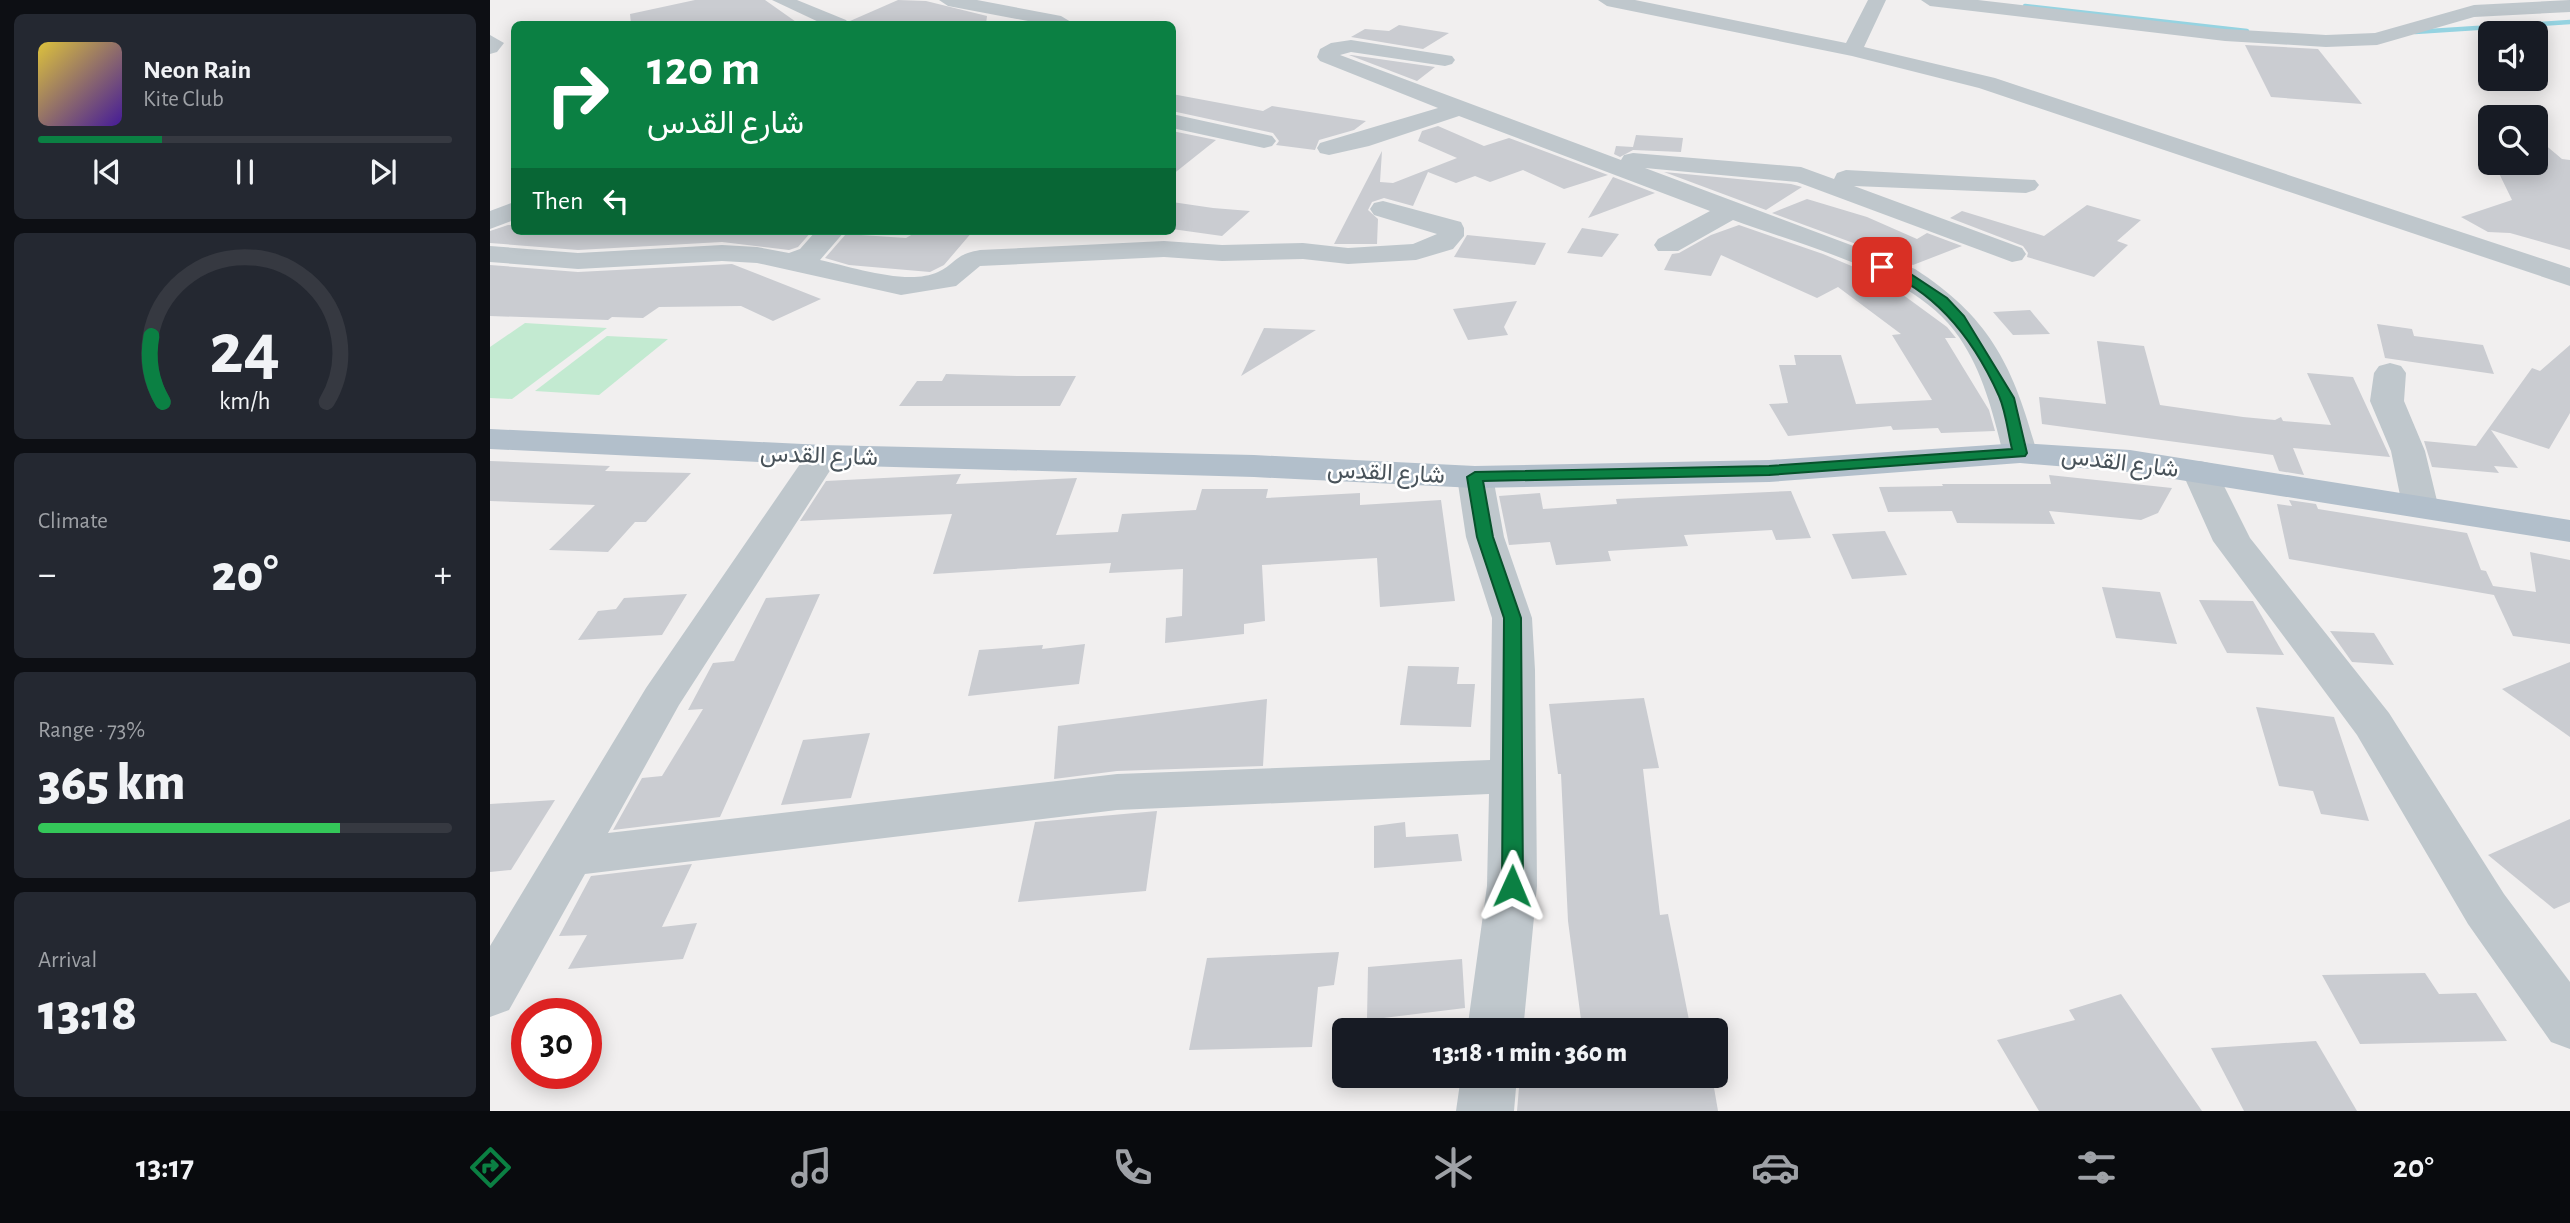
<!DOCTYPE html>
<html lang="en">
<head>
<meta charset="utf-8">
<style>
  body { margin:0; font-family:"Alegreya Sans",Vazirmatn,sans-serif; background:#242831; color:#f1f3f6; height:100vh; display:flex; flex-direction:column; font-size:26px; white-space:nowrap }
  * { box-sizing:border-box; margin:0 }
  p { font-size:23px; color:#9ea1a6 }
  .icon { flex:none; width:38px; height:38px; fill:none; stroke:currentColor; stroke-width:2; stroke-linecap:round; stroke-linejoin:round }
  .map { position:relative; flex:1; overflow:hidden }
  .panel { display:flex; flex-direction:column; gap:14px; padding:14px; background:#0d0f14; width:490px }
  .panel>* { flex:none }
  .hud { position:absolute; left:21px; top:21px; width:665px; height:214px; border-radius:10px; box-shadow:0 4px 18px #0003; background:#0b8043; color:#fff; overflow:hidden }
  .fabs { position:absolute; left:1988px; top:21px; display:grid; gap:14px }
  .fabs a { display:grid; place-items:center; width:70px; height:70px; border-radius:10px; background:#171b24; box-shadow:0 4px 18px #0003; font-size:35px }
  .speed { position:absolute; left:21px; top:998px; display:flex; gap:14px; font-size:35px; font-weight:700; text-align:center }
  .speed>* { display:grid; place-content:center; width:91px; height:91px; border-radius:50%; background:#171b24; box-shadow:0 4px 18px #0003; line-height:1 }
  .speed .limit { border:10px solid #d22; background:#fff; color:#111 }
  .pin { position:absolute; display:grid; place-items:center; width:60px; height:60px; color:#fff; margin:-30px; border-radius:14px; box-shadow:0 4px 10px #0006 }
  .me { position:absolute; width:77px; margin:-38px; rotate:1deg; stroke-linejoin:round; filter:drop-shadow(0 0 5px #0008) }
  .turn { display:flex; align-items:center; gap:24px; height:147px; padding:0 21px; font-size:32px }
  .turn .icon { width:91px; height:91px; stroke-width:2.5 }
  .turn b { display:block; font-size:49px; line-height:60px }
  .then { display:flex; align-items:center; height:66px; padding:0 21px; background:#0003; gap:14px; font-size:26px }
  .big { font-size:52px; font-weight:800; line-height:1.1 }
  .panel .widget { flex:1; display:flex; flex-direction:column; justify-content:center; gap:10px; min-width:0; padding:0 24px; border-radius:10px; background:#242831 }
  .panel .dial { align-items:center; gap:0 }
  .dial svg { height:182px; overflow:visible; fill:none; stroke:#363941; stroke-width:7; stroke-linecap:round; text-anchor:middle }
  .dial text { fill:#f1f3f6; stroke:none }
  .song { display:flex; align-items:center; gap:21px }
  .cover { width:84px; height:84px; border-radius:10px; background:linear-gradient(135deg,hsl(50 70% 55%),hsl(260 70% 35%)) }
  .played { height:7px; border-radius:4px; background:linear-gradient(90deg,#0b8043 30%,#363941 30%) }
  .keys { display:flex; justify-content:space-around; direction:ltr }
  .heat { display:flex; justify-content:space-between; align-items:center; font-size:38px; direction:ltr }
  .charge { height:10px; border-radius:5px; background:linear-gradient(90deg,#34c759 73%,#363941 0) }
  .trip { position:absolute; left:842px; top:1018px; width:396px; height:70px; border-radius:10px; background:#171b24; box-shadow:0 4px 18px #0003; font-weight:800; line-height:70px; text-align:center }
  .dock { display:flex; height:112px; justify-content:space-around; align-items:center; background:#090b0e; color:#9ea1a6 }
  .dock .icon { width:49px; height:49px }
  .dock .selected { color:#0b8043 }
  .dock b { font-size:32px; color:#f1f3f6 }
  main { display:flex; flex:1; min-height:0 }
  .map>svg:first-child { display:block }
  .green { fill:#c3ead1 }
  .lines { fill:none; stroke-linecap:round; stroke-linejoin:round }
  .stream { stroke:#95d3e1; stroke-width:4.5 }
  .building { fill:#caccd1 }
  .minor { fill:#bfc7cc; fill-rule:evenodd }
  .major { fill:#b2bfcb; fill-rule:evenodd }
  .route { fill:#0b8043; stroke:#07532c; stroke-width:2 }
  .labels { text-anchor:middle; stroke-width:5; stroke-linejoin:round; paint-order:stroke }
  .street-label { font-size:24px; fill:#49535a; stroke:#fff }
</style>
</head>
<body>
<main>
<section class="panel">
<div class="widget">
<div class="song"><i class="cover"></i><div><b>Neon Rain</b><p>Kite Club</p></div></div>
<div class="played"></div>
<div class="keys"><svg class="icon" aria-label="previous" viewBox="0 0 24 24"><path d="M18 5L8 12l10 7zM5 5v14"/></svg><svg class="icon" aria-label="pause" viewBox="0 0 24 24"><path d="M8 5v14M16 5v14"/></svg><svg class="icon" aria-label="next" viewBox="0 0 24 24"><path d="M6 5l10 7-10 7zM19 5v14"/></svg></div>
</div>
<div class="widget dial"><svg viewBox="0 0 100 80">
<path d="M14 69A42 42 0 1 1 86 69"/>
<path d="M14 69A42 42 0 0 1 9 40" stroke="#0b8043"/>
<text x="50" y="56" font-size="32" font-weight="700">24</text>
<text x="50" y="72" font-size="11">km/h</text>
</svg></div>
<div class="widget"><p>Climate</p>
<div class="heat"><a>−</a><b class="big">20°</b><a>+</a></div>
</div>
<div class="widget"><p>Range · 73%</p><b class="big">365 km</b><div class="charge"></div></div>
<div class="widget"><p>Arrival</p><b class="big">13:18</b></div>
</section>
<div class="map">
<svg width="2080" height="1111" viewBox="0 0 2080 1111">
  <rect width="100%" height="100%" fill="#f1efef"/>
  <g class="green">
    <polygon points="35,323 117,328 22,399 0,398 0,347"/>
    <polygon points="117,336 178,339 109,395 45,391"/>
  </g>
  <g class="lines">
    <g class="stream">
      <polyline points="1535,6 1757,31"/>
      <polyline points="1925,32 2080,22"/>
    </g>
  </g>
  <g class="building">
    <polygon points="205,0 275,0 309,24 141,24 140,14"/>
    <polygon points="408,0 436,1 497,16 496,24 361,24 360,21"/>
    <polygon points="909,25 959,33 933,49 861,37 875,29 899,31"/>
    <polygon points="1755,45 1828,49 1872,104 1781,97"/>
    <polygon points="859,55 861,55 945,67 927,81"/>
    <polygon points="682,94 773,111 782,106 876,121 864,130 829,140 825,150 786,145 789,141 783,133 682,111"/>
    <polygon points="948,126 994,146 1019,138 1118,175 1074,189 1033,170 1000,182 985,176 966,183 938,172 923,206 894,198 882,202 878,210 888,219 887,244 844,244 892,151 890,182 903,183 967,158 928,141 932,131"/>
    <polygon points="682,131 726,140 682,175"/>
    <polygon points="1146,135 1193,138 1191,152 1143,150 1130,157 1124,154 1126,146 1143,147"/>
    <polygon points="2046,137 2072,159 2080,160 2080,250 2020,233 1998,232 1971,217 2022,200 2004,163 2046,163"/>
    <polygon points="1174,172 1301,184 1312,187 1276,210"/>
    <polygon points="1123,177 1165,193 1098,218"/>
    <polygon points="1317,199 1377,217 1427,239 1437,233 1472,246 1423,265 1282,213"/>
    <polygon points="682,202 723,208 760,211 732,236 682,229"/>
    <polygon points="1597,205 1651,220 1627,241 1638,245 1604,277 1537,257 1538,253 1533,246 1460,218 1472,211 1554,236"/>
    <polygon points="18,225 24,225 24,231 322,231 308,247 299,250 232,242 88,250 0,243 0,231"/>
    <polygon points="1249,225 1333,254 1390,278 1457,327 1466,338 1455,338 1499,410 1505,431 1451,433 1448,428 1403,430 1401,426 1298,436 1279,404 1298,403 1289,365 1306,365 1304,355 1351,355 1366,404 1442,400 1402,335 1411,334 1348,287 1327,298 1231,255 1221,276 1174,270 1182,254 1189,253 1221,235"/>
    <polygon points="1092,228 1129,234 1112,257 1077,253"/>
    <polygon points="428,231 483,231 454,265 440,272 359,265 335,258 356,234 416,238"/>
    <polygon points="977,235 1056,243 1045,265 964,257"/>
    <polygon points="242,264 331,299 283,321 251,306 169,307 153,318 122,317 118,320 0,316 0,265 88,272"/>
    <polygon points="1027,301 1014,327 1018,335 978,340 963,309"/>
    <polygon points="1540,310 1560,334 1523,335 1503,312"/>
    <polygon points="1887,324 1922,329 1924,336 1993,345 2004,374 1895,358"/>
    <polygon points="774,328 826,330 751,376"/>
    <polygon points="1607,341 1654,346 1670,405 1753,417 1785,420 1791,417 1793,421 1841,425 1817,373 1863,377 1900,457 1803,448 1814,475 1789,471 1783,455 1552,424 1549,397 1616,404"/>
    <polygon points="2080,345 2080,413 2059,449 2001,430 2028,468 2004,466 2009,473 1942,467 1934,441 1986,446 2042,368 2050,371"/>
    <polygon points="456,374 527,376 586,376 570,406 409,406 427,381 452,381"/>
    <polygon points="0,461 120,466 115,471 201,473 156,522 145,522 118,552 59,550 105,505 0,501"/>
    <polygon points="471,474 466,484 587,478 566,535 628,532 632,514 706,510 712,489 778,489 776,498 870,493 870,505 951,500 965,601 890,607 887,558 772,565 775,621 754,624 754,634 675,643 676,618 692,616 693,569 619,573 621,563 443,574 462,514 310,521 336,481"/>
    <polygon points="1559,475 1682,488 1668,513 1651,520 1559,511 1565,524 1467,523 1462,511 1398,512 1389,487 1453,486 1452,484 1561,484"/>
    <polygon points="1301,491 1321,538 1286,540 1282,530 1194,535 1198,546 1118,551 1121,561 1066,565 1060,542 1019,545 1009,496 1050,493 1053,509 1127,504 1126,499"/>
    <polygon points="1799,500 1826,504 1828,509 1977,533 1991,570 1996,571 2003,586 2046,592 2040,552 2080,560 2080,644 2023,636 2004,595 1799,559 1787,504 1802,506"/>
    <polygon points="1395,531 1417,575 1362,579 1342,534"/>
    <polygon points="1612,587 1670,592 1687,644 1626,638"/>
    <polygon points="197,594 172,635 88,640 108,611 126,609 134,598"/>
    <polygon points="330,594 230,817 123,830 152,778 172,776 213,709 198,710 223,663 244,661 276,598"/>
    <polygon points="1709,600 1763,601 1794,655 1737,653"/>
    <polygon points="1840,631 1884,633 1904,665 1862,662"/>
    <polygon points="595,644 589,684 478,696 489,650 553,645 552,649"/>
    <polygon points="2080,662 2080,737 2012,689"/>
    <polygon points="918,666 969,667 967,684 985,684 981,727 910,725"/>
    <polygon points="1154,698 1169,768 1153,769 1170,915 1178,914 1199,1020 1092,1027 1078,921 1071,774 1068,774 1059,704"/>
    <polygon points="777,699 773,766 627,771 564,779 568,726"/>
    <polygon points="1766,707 1844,717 1879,821 1831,814 1823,791 1789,786"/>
    <polygon points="380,733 361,798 291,805 313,740"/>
    <polygon points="65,800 21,870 0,872 0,804"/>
    <polygon points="667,811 656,891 528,902 545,822"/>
    <polygon points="2080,819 2080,902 2064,909 1998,855"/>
    <polygon points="915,822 916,837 968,834 972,861 884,868 884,826"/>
    <polygon points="202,864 172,927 207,923 193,959 78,969 97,935 69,936 101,876"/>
    <polygon points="849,952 844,985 828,987 822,1047 699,1050 717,958"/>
    <polygon points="972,959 975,1008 877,1020 878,967"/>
    <polygon points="1935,973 1949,994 1986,993 2017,1041 1870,1044 1832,975"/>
    <polygon points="1631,994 1712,1111 1549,1111 1507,1040 1585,1020 1579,1010"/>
    <polygon points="1826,1041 1867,1111 1754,1111 1721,1048"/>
    <polygon points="1030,1076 1222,1076 1228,1111 1027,1111"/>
  </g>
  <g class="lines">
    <g class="minor">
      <polygon points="282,0 307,0 356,20 359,24 333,24"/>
      <polygon points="449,0 487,0 571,16 581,22 554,24 458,6"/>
      <polygon points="1108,0 1145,0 1356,43 1378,0 1396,0 1374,47 1505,78 2080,268 2080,286 1489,88 1362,56 1117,6"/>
      <polygon points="1431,0 1488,0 1735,29 1836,35 1885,33 1984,5 2080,0 2080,12 1984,17 1887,45 1836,47 1735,41 1440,6"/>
      <polygon points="0,35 14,43 7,52 0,54"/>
      <path d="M861,40L962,56L965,60L962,64L955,66L861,52L850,55L1131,160L1134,155L1143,153L1311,167L1344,179L1347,173L1356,170L1545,180L1549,185L1545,190L1536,193L1364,186L1532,248L1536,254L1532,260L1522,262L1307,182L1155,168L1425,269C1501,318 1524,368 1547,453L1542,460L1530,463L1518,460L1513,453C1503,413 1493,372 1469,337C1426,273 1314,246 1243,220L1188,251H1168L1164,245L1168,239L1220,211L969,116L879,146L839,155L830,153L827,148L830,143L948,108L830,61L827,57L830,49L841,43Z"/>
      <polygon points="682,114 782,136 786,141 782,146 774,148 682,128"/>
      <path d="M893,201L971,222L974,228V236L963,249L926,260L858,264L813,259L732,261L674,257L490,266L466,286L411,295L267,263L232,261L88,269L0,262V246L88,253L232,245L267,247L299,253L310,249L326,231H355L330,260C362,267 418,286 448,272C467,263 463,255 490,250L674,241L732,245L813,243L858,248L923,244L947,234L884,215L880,209L884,203Z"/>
      <polygon points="24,202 24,220 0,229 0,211"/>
      <polygon points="1900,363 1911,366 1916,373 1914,401 1935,451 1948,505 1943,513 1930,516 1917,513 1912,505 1901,451 1880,401 1884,373 1889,366"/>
      <polygon points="333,445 345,448 350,455 189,705 118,833 627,774 1000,760 1002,618 976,537 967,477 972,469 985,466 998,469 1003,477 1014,537 1042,618 1045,670 1047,886 1033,1031 977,1031 997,886 999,794 627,810 95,874 19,1010 0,1017 0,946 156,688 321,448"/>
      <polygon points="1710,461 1723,464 1760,538 1899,713 2014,894 2080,982 2080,1049 2061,1042 1978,924 1867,735 1723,541 1692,472 1697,464"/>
      <polygon points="971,1076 1027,1076 1024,1111 966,1111"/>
    </g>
    <polygon class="major" points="0,429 333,445 764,455 985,466 1279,460 1530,443 1640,450 2080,520 2080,542 1640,472 1530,463 1279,482 985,488 764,477 333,465 0,449"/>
  </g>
  <path class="route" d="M1392,263L1419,273L1457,298L1474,316L1524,398L1537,453L1535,456L1279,475L993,481L1003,537L1031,618L1033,886L1030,892H1015L1012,886L1014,618L987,537L977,477L985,472L1279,466L1522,449C1518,433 1516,412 1509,396C1484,340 1447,291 1388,269V264Z"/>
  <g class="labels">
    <g class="street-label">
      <text transform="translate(329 455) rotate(2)" y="8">شارع القدس</text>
      <text transform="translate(1630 462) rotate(7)" y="8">شارع القدس</text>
      <text transform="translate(896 472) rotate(3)" y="8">شارع القدس</text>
    </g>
  </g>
</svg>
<div class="fabs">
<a><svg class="icon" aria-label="sound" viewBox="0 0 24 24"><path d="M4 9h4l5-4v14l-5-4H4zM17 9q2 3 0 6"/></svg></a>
<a><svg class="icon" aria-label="search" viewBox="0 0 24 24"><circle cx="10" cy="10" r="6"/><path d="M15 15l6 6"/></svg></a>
</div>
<div class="speed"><div class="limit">30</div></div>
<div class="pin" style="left:1392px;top:267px;background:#d93025"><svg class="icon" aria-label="arrive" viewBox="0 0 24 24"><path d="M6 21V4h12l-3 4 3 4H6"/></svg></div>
<svg class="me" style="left:1022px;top:886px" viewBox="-20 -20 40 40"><path d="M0-17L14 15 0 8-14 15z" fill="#0b8043" stroke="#fff" stroke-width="4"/></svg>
<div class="trip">13:18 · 1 min · 360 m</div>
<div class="hud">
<div class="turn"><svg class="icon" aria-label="right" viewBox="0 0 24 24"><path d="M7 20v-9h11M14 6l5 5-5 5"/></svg><div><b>120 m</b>شارع القدس</div></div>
<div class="then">Then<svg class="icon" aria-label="left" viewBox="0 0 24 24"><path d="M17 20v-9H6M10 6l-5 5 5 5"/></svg></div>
</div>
</div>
</main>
<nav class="dock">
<b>13:17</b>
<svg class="icon selected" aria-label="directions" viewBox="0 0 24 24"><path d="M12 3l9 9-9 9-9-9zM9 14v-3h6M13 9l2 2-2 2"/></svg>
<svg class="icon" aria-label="music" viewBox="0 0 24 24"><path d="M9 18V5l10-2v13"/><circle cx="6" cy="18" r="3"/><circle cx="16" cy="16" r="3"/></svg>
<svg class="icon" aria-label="phone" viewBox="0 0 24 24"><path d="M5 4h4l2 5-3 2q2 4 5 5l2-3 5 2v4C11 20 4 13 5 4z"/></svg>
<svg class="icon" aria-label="climate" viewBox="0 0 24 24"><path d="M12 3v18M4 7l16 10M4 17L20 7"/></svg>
<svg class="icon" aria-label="car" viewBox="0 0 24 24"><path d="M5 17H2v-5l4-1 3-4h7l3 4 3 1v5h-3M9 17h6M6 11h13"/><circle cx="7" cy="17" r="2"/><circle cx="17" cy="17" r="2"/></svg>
<svg class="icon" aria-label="filters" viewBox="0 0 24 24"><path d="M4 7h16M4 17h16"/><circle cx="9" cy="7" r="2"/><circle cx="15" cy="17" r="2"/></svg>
<b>20°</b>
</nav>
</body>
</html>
